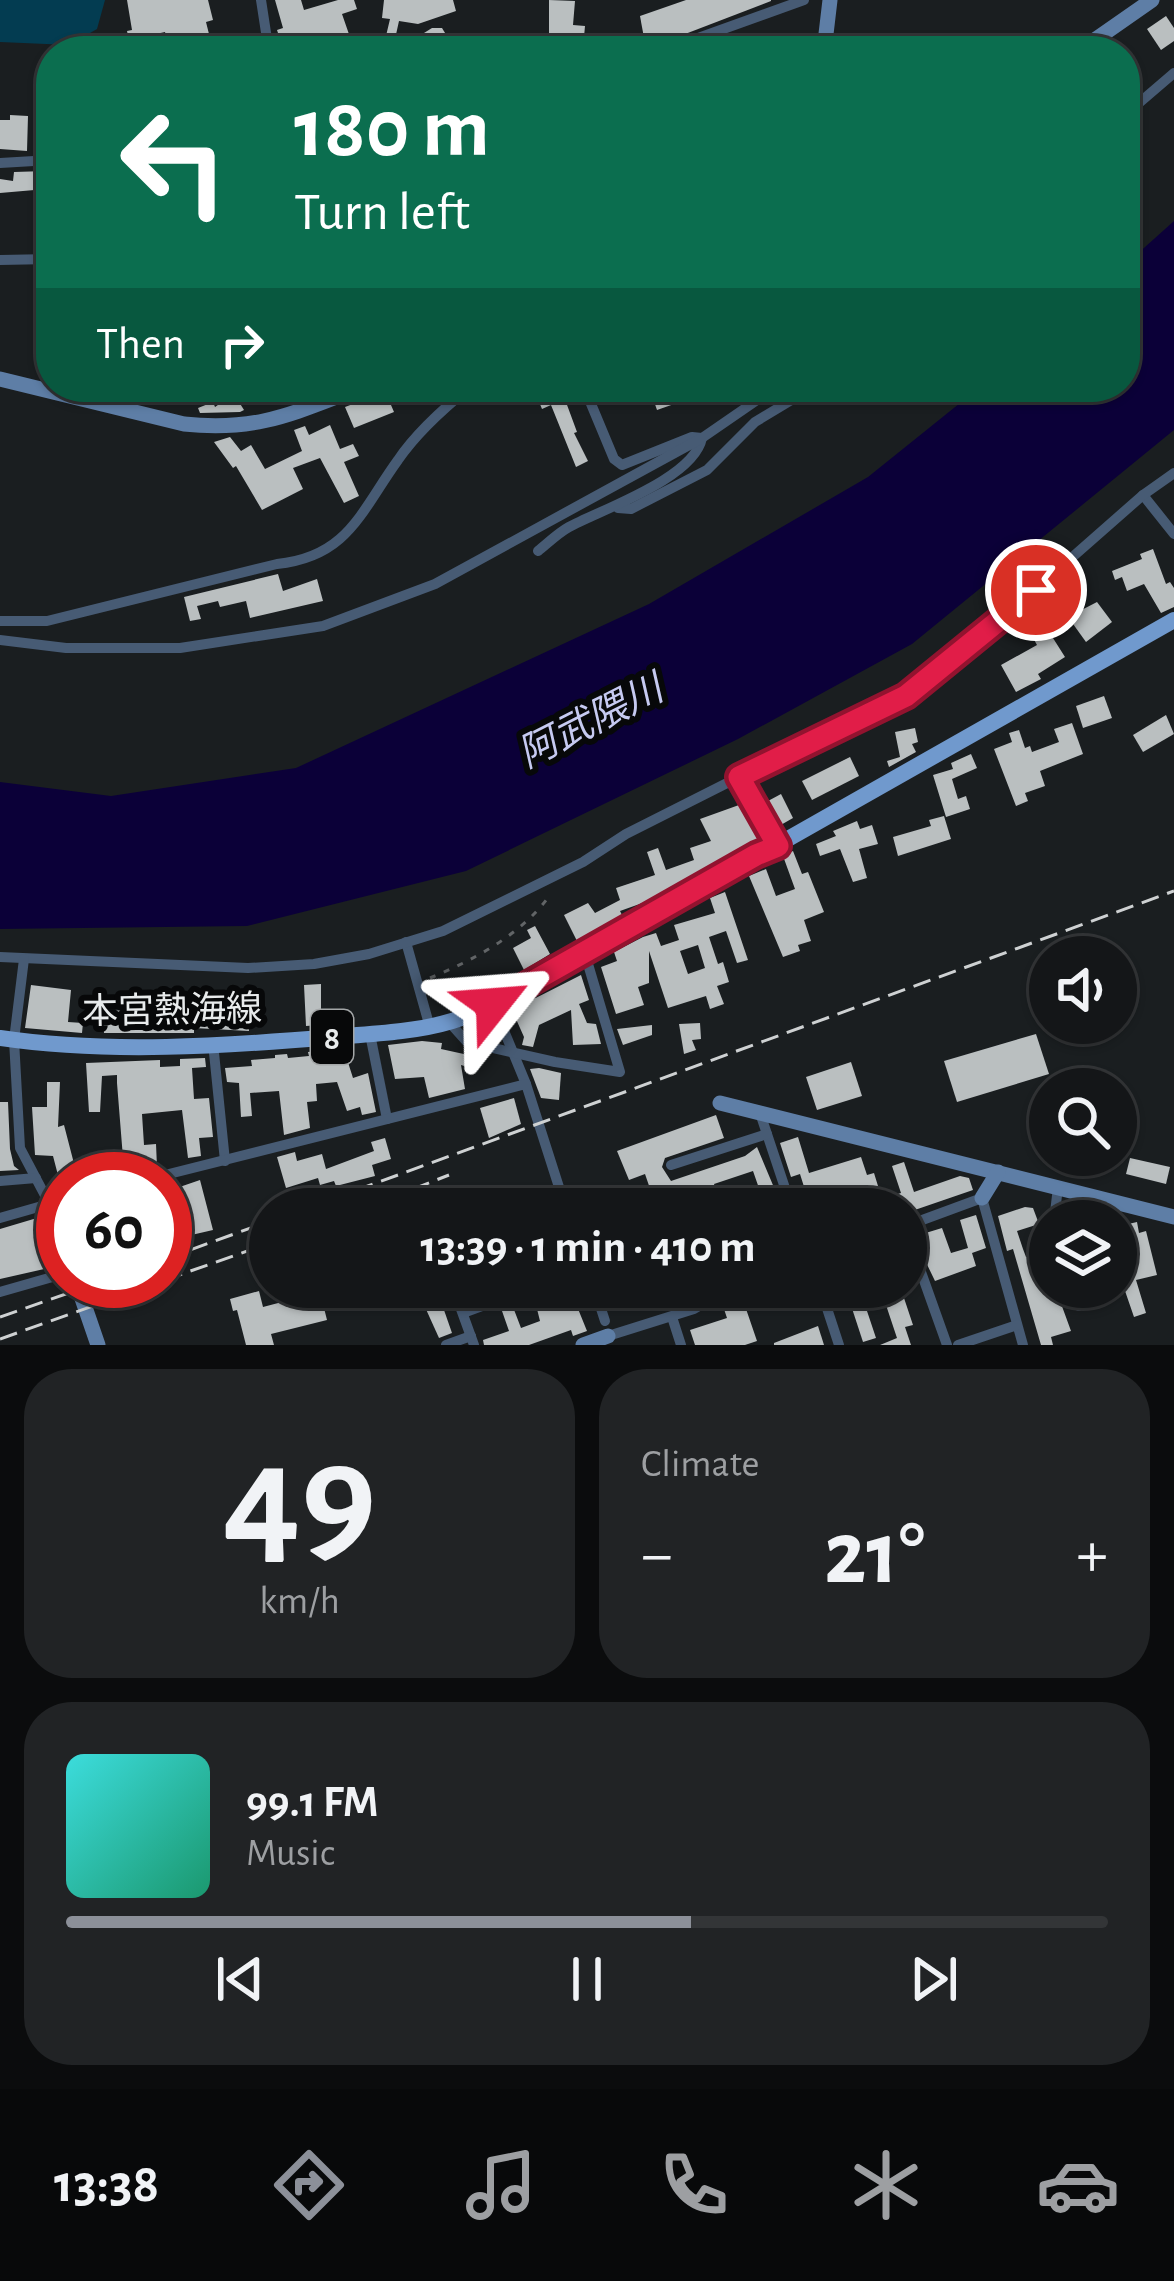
<!DOCTYPE html>
<html lang="en">
<head>
<meta charset="utf-8">
<style>
  body { margin:0; font-family:"Alegreya Sans","Noto Sans JP",sans-serif; background:#212325; color:#f1f3f6; height:100vh; display:flex; flex-direction:column; font-size:45px; white-space:nowrap }
  * { box-sizing:border-box; margin:0 }
  p { font-size:39px; color:#9d9fa2 }
  .icon { flex:none; width:66px; height:66px; fill:none; stroke:currentColor; stroke-width:2; stroke-linecap:round; stroke-linejoin:round }
  .map { position:relative; height:1345px; overflow:hidden }
  .drawer { display:flex; flex-direction:column; gap:24px; padding:24px; background:#0b0c0d; flex:1 }
  .drawer>* { flex:none }
  .top-card { position:absolute; left:36px; top:36px; width:1104px; height:366px; border-radius:48px; box-shadow:0 3px 9px #0004,0 0 0 3px #333537; background:#0b6e4f; color:#fff; overflow:hidden }
  .tools { position:absolute; left:1029px; top:936px; display:grid; gap:24px }
  .tools a { display:grid; place-items:center; width:108px; height:108px; border-radius:50%; background:#141618; box-shadow:0 3px 9px #0004,0 0 0 3px #333537; font-size:60px }
  .speed { position:absolute; left:36px; top:1152px; display:flex; gap:24px; font-size:60px; font-weight:700; text-align:center }
  .speed>* { display:grid; place-content:center; width:156px; height:156px; border-radius:50%; background:#141618; box-shadow:0 3px 9px #0004,0 0 0 3px #333537; line-height:1 }
  .speed .limit { border:18px solid #d22; background:#fff; color:#111 }
  .pin { position:absolute; display:grid; place-items:center; width:102px; height:102px; color:#fff; margin:-51px; border:6px solid #fff; border-radius:50%; box-shadow:0 3px 12px #0007 }
  .me { position:absolute; width:132px; margin:-66px; rotate:62deg; stroke-linejoin:round; filter:drop-shadow(0 0 9px #0008) }
  .turn { display:flex; align-items:center; gap:42px; height:252px; padding:0 60px; font-size:54px }
  .turn .icon { width:156px; height:156px; stroke-width:2.5 }
  .turn b { display:block; font-size:84px; line-height:102px }
  .then { display:flex; align-items:center; height:114px; padding:0 60px; background:#0003; gap:24px; font-size:45px }
  .big { font-size:90px; font-weight:700; line-height:1.1 }
  .drawer .card { flex:1; display:flex; flex-direction:column; justify-content:center; gap:18px; min-width:0; padding:0 42px; border-radius:48px; background:#212325 }
  .drawer .dial { align-items:center; gap:0 }
  .dial b { font-size:156px; line-height:1 }
  .song { display:flex; align-items:center; gap:36px }
  .cover { width:144px; height:144px; border-radius:18px; background:linear-gradient(135deg,hsl(180 70% 55%),hsl(160 70% 35%)) }
  .played { height:12px; border-radius:6px; background:linear-gradient(90deg,#8c9099 60%,#333537 60%) }
  .keys { display:flex; justify-content:space-around; direction:ltr }
  .heat { display:flex; justify-content:space-between; align-items:center; font-size:66px; direction:ltr }
  .drawer .tiles { flex:1; display:grid; gap:24px; grid-template-columns:1fr 1fr }
  .card:last-child { grid-column:span 2 }
  .trip { position:absolute; left:249px; top:1188px; width:678px; height:120px; border-radius:60px; background:#141618; box-shadow:0 3px 9px #0004,0 0 0 3px #333537; font-weight:700; line-height:120px; text-align:center }
  .tab-bar { display:flex; height:192px; justify-content:space-around; align-items:center; background:#08090a; color:#9d9fa2 }
  .tab-bar .icon { width:84px; height:84px }
  .tab-bar .current { color:#8c9099 }
  .tab-bar b { font-size:54px; color:#f1f3f6 }
  .map>svg:first-child { display:block }
  .green { fill:#033c51 }
  .water { fill:#0b0038 }
  .building { fill:#babfc0; fill-rule:evenodd }
  .lines { fill:none; stroke-linecap:round; stroke-linejoin:round }
  .path { stroke:#626567; stroke-width:3; stroke-dasharray:6 9; stroke-linecap:butt }
  .street { stroke:#475b74; stroke-width:10 }
  .secondary { stroke:#5e7ea6; stroke-width:15 }
  .primary { stroke:#7099cd; stroke-width:16 }
  .rail { stroke:#ced1d2; stroke-width:3; stroke-dasharray:18 9; stroke-linecap:butt }
  .route-casing { stroke:#92132f; stroke-width:30 }
  .route { stroke:#e11d48; stroke-width:21 }
  .labels { text-anchor:middle; stroke-width:12; stroke-linejoin:round; paint-order:stroke }
  .shield { fill:#070809; stroke:#a4a7a8; stroke-width:3 }
  .shield-label { font-size:33px; font-weight:bold; fill:#e8ebec }
  .street-label { font-size:36px; fill:#e8ebec; stroke:#070809 }
  .water-label { font-size:39px; font-style:italic; fill:#c6caf1; stroke:#070809 }
</style>
</head>
<body>
<div class="map">
<svg width="1174" height="1345" viewBox="0 0 1174 1345">
  <rect width="100%" height="100%" fill="#1a1e20"/>
  <polygon class="green" points="0,0 105,0 97,29 69,45 0,42"/>
  <polygon class="water" points="1174,221 1174,430 912,644 738,739 466,871 247,926 0,929 0,782 111,796 296,768 649,604 868,477 980,387 1125,387 1125,265"/>
  <g class="building">
    <polygon points="127,0 208,0 213,20 206,22 209,34 200,36 202,48 179,51 177,41 168,43 165,32 129,40 127,31 132,30"/>
    <polygon points="275,0 301,0 304,10 338,0 354,0 357,9 342,14 351,40 332,46 329,37 284,51 277,30 283,28"/>
    <polygon points="384,0 453,0 456,11 418,24 399,21 395,39 386,36 390,19 382,18"/>
    <polygon points="549,0 575,1 573,25 585,26 583,48 549,47"/>
    <polygon points="686,0 771,0 771,1 646,49 640,16"/>
    <polygon points="1166,16 1174,28 1174,41 1161,50 1147,29"/>
    <polygon points="432,28 442,28 456,51 412,51 408,43"/>
    <polygon points="10,115 28,116 27,151 0,149 0,120 10,120"/>
    <polygon points="46,171 46,189 0,193 0,179 13,181 14,172"/>
    <polygon points="398,387 411,387 414,395 391,405 394,412 354,428 345,407"/>
    <polygon points="533,387 547,387 551,398 563,394 577,432 574,433 588,461 576,467 551,405 542,409"/>
    <polygon points="649,387 701,387 701,388 675,398 677,403 657,410"/>
    <polygon points="234,394 244,410 240,412 200,413 198,408 213,402 215,407"/>
    <polygon points="330,425 340,449 353,444 359,456 344,462 359,496 344,503 320,458 293,468 303,489 262,510 236,466 233,468 214,442 230,437 241,451 251,445 265,469 302,451 294,430 305,426 309,435"/>
    <polygon points="1153,549 1166,584 1170,582 1174,588 1174,607 1161,613 1144,584 1127,591 1122,577 1115,580 1112,571 1142,559 1140,554"/>
    <polygon points="278,574 283,591 317,579 323,601 250,618 246,601 220,607 218,601 197,606 201,619 190,621 184,597"/>
    <polygon points="1097,602 1112,622 1086,642 1068,617"/>
    <polygon points="1046,627 1065,657 1038,674 1041,679 1016,692 1001,665 1037,645 1032,636"/>
    <polygon points="1104,696 1112,718 1083,728 1076,706"/>
    <polygon points="1166,715 1174,734 1143,752 1133,735"/>
    <polygon points="1072,723 1083,754 1040,771 1045,786 1025,793 1028,801 1016,806 994,749 1012,742 1009,733 1019,730 1025,748 1030,746 1032,752 1059,742 1054,729"/>
    <polygon points="915,728 918,742 912,744 916,752 889,767 887,761 900,757 895,732"/>
    <polygon points="971,754 977,768 952,779 958,799 966,796 970,809 946,817 933,775 953,769 951,763"/>
    <polygon points="850,757 859,776 812,800 802,781"/>
    <polygon points="781,794 793,818 779,826 767,806 768,801"/>
    <polygon points="739,805 763,838 662,896 620,911 623,917 577,941 564,915 588,903 595,913 620,900 616,888 655,875 647,852 658,848 666,870 694,860 690,848 711,841 700,819"/>
    <polygon points="944,816 951,839 898,856 893,837 931,826 929,820"/>
    <polygon points="857,821 860,829 872,825 878,844 859,849 867,878 853,882 840,849 820,856 816,844 836,836 833,831"/>
    <polygon points="793,851 802,874 808,872 824,912 804,920 811,941 798,945 800,951 783,957 749,876 766,869 776,896 795,889 783,856"/>
    <path d="M725,892L748,960L737,963L726,931L709,937L718,964L723,962L729,982L717,986L724,1004L710,1009L706,996L668,1008L649,951V983L638,987L644,1005L616,1014L601,967L617,961L614,952L643,937L656,933L661,946L679,940L674,925L715,913L710,898ZM698,945L705,968L688,974L680,951Z"/>
    <polygon points="535,926 550,954 524,970 513,948 531,938 527,930"/>
    <polygon points="581,975 589,1000 579,1004 587,1023 596,1024 601,1044 573,1045 571,1010 539,1025 533,1047 522,1045 524,1037 512,1010"/>
    <polygon points="321,984 321,1014 332,1014 333,1024 306,1026 304,985"/>
    <polygon points="31,985 71,990 68,1022 83,1023 82,1033 25,1028"/>
    <polygon points="228,991 228,1003 247,1003 249,1031 194,1028 194,1033 104,1033 103,1011 196,1008 196,992"/>
    <polygon points="700,1023 701,1039 692,1040 696,1050 684,1054 679,1024"/>
    <polygon points="652,1025 652,1035 623,1045 617,1029"/>
    <polygon points="1036,1034 1049,1074 957,1102 944,1061"/>
    <polygon points="422,1041 442,1043 441,1049 482,1058 478,1070 461,1065 465,1089 429,1098 424,1077 395,1079 388,1045"/>
    <polygon points="318,1051 319,1058 345,1053 353,1078 368,1073 376,1112 362,1115 360,1107 347,1111 337,1082 316,1084 317,1101 307,1102 310,1128 284,1135 279,1091 250,1093 252,1116 241,1117 239,1083 227,1082 225,1068 252,1066 251,1060 275,1058 275,1055 287,1054 288,1058 309,1056 308,1052"/>
    <polygon points="205,1058 206,1067 192,1068 194,1099 209,1098 213,1137 199,1138 201,1156 188,1158 182,1110 142,1114 144,1145 156,1144 157,1167 96,1179 96,1159 123,1158 117,1083 117,1075 102,1076 100,1112 89,1112 86,1063 160,1060 160,1067 180,1066 180,1059"/>
    <polygon points="851,1062 862,1096 817,1110 806,1077"/>
    <polygon points="539,1068 561,1073 559,1100 541,1098 530,1069"/>
    <polygon points="47,1082 60,1082 58,1127 64,1125 78,1179 59,1179 53,1156 35,1155 32,1107 47,1107"/>
    <polygon points="514,1098 521,1124 489,1138 480,1108"/>
    <polygon points="0,1102 8,1102 10,1149 14,1166 19,1170 0,1171"/>
    <polygon points="716,1115 724,1138 665,1158 662,1167 671,1181 745,1156 757,1147 775,1190 761,1194 753,1171 714,1184 722,1209 657,1209 645,1174 629,1180 617,1151"/>
    <polygon points="798,1137 809,1173 861,1157 867,1175 874,1173 882,1199 901,1193 892,1166 904,1162 914,1192 960,1176 969,1178 973,1190 906,1213 906,1209 859,1209 870,1202 848,1209 811,1209 800,1174 791,1177 780,1143"/>
    <polygon points="385,1138 391,1159 372,1165 375,1176 336,1186 334,1181 320,1185 318,1178 286,1188 277,1157 295,1152 297,1161 322,1154 326,1169 374,1151 371,1142"/>
    <polygon points="1130,1158 1170,1167 1166,1184 1126,1174"/>
    <polygon points="200,1180 213,1230 187,1236 184,1222 166,1226 165,1192"/>
    <polygon points="1025,1207 1033,1208 1039,1224 1017,1231 1023,1249 1026,1257 1043,1251 1050,1287 1055,1287 1071,1331 1051,1337 1053,1345 1041,1345 1013,1249 1007,1251 998,1216"/>
    <polygon points="976,1215 986,1248 972,1253 976,1266 935,1281 921,1252 906,1257 906,1239 942,1228 951,1253 968,1248 960,1220"/>
    <polygon points="37,1218 44,1258 50,1256 53,1267 0,1279 0,1229"/>
    <polygon points="1137,1222 1139,1233 1146,1231 1157,1275 1136,1280 1146,1313 1134,1317 1124,1288 1116,1291 1116,1265 1133,1260 1124,1225"/>
    <polygon points="845,1287 859,1287 876,1338 863,1342"/>
    <polygon points="880,1287 898,1287 904,1298 913,1325 905,1327 911,1345 880,1345 897,1338"/>
    <polygon points="545,1289 549,1302 572,1294 587,1331 573,1336 571,1330 529,1345 484,1345 483,1340 509,1331 502,1311 513,1307 521,1328 540,1321 533,1293"/>
    <polygon points="437,1290 452,1333 439,1338 420,1296"/>
    <polygon points="259,1291 263,1307 320,1292 327,1320 271,1334 274,1345 246,1345 237,1310 233,1311 230,1299"/>
    <polygon points="744,1303 757,1341 745,1345 695,1345 690,1330 727,1318 724,1309"/>
    <polygon points="818,1326 824,1345 774,1345 774,1343"/>
  </g>
  <g class="lines">
    <path class="path" d="M430,978C472,961 520,935 547,899"/>
    <g class="street">
      <polyline points="261,0 267,39 274,51"/>
      <polyline points="662,51 804,0"/>
      <polyline points="1125,115 1174,73"/>
      <polyline points="0,163 51,160"/>
      <polyline points="0,260 51,259"/>
      <polyline points="1143,495 1174,534"/>
      <polyline points="618,508 631,509 707,470 755,422 813,387"/>
      <path d="M538,551C548,543 558,533 569,527C603,509 694,478 702,438L692,437L622,465L614,459L584,387"/>
      <path d="M0,621H47L277,564C348,557 361,511 398,460C417,432 444,408 470,387"/>
      <polyline points="0,640 66,648 180,648 323,626 435,584 702,438 776,387"/>
      <polyline points="739,777 779,846"/>
      <polyline points="406,942 429,1024"/>
      <polyline points="0,957 248,968 314,964 369,954 443,931 583,862 626,834 739,777 906,696 962,654 1143,495 1174,473"/>
      <polyline points="24,959 14,1040 20,1148 50,1205"/>
      <polyline points="493,1004 526,1084"/>
      <polyline points="449,1022 467,1042 555,1062 620,1072 585,954"/>
      <polyline points="370,1034 387,1119"/>
      <polyline points="213,1043 225,1161"/>
      <polyline points="760,1113 792,1209"/>
      <polyline points="671,1165 767,1134"/>
      <polyline points="149,1179 526,1084 566,1209"/>
      <polyline points="0,1181 36,1178"/>
      <polyline points="748,1209 787,1196"/>
      <polyline points="0,1218 63,1200"/>
      <polyline points="1054,1221 1058,1187"/>
      <polyline points="906,1226 982,1198 1023,1345"/>
      <polyline points="921,1272 947,1345"/>
      <polyline points="453,1287 474,1345"/>
      <polyline points="594,1287 605,1321"/>
      <polyline points="820,1287 839,1345"/>
      <polyline points="1073,1287 1079,1306"/>
      <polyline points="0,1292 63,1274"/>
      <polyline points="463,1313 501,1299"/>
      <polyline points="672,1317 681,1345"/>
      <polyline points="608,1336 694,1309 732,1287"/>
      <polyline points="446,1345 471,1336"/>
      <polyline points="958,1345 1017,1325"/>
    </g>
    <g class="secondary">
      <polyline points="824,51 830,0"/>
      <polyline points="1079,51 1152,0"/>
      <path d="M0,379L184,424C260,432 295,412 363,387"/>
      <polyline points="720,1103 1174,1217"/>
      <polyline points="982,1198 998,1172"/>
      <polyline points="50,1205 63,1244"/>
      <polyline points="76,1281 98,1345"/>
      <polyline points="583,1345 608,1336"/>
    </g>
    <path class="primary" d="M0,1038C108,1054 225,1046 333,1037C371,1034 416,1032 452,1021C499,1007 542,978 585,954L1174,620"/>
    <g class="rail">
      <polyline points="305,1209 1174,891"/>
      <polyline points="362,1209 449,1175"/>
      <polyline points="165,1259 270,1221"/>
      <polyline points="165,1280 270,1243"/>
      <polyline points="0,1317 103,1281"/>
      <polyline points="0,1339 163,1281"/>
    </g>
  </g>
  <g class="lines">
    <g class="route-casing">
      <polyline id="route" points="493,1004 756,855 778,846 739,777 906,696 1036,590"/>
    </g>
    <use href="#route" class="route"/>
  </g>
  <g class="labels">
    <rect class="shield" x="311" y="1010" width="42" height="54" rx="9"/>
    <g class="shield-label">
      <text x="332" y="1049">8</text>
    </g>
    <g class="street-label">
      <text transform="translate(172 1009) rotate(-1)" y="13">本宮熱海線</text>
    </g>
    <g class="water-label">
      <text transform="translate(590 720) rotate(-27)" y="14">阿武隈川</text>
    </g>
  </g>
</svg>
<div class="tools">
<a><svg class="icon" aria-label="sound" viewBox="0 0 24 24"><path d="M4 9h4l5-4v14l-5-4H4zM17 9q2 3 0 6"/></svg></a>
<a><svg class="icon" aria-label="search" viewBox="0 0 24 24"><circle cx="10" cy="10" r="6"/><path d="M15 15l6 6"/></svg></a>
<a><svg class="icon" aria-label="layers" viewBox="0 0 24 24"><path d="M12 4l9 5-9 5-9-5zM3 14l9 5 9-5"/></svg></a>
</div>
<div class="speed"><div class="limit">60</div></div>
<div class="pin" style="left:1036px;top:590px;background:#d93025"><svg class="icon" aria-label="arrive" viewBox="0 0 24 24"><path d="M6 21V4h12l-3 4 3 4H6"/></svg></div>
<svg class="me" style="left:493px;top:1004px" viewBox="-20 -20 40 40"><path d="M0-17L14 15 0 8-14 15z" fill="#e11d48" stroke="#fff" stroke-width="4"/></svg>
<div class="trip">13:39 · 1 min · 410 m</div>
<div class="top-card">
<div class="turn"><svg class="icon" aria-label="left" viewBox="0 0 24 24"><path d="M17 20v-9H6M10 6l-5 5 5 5"/></svg><div><b>180 m</b>Turn left</div></div>
<div class="then">Then<svg class="icon" aria-label="right" viewBox="0 0 24 24"><path d="M7 20v-9h11M14 6l5 5-5 5"/></svg></div>
</div>
</div>
<section class="drawer">
<div class="tiles">
<div class="card dial"><b>49</b><p>km/h</p></div>
<div class="card"><p>Climate</p>
<div class="heat"><a>−</a><b class="big">21°</b><a>+</a></div>
</div>
<div class="card">
<div class="song"><i class="cover"></i><div><b>99.1 FM</b><p>Music</p></div></div>
<div class="played"></div>
<div class="keys"><svg class="icon" aria-label="previous" viewBox="0 0 24 24"><path d="M18 5L8 12l10 7zM5 5v14"/></svg><svg class="icon" aria-label="pause" viewBox="0 0 24 24"><path d="M8 5v14M16 5v14"/></svg><svg class="icon" aria-label="next" viewBox="0 0 24 24"><path d="M6 5l10 7-10 7zM19 5v14"/></svg></div>
</div>
</div>
</section>
<nav class="tab-bar">
<b>13:38</b>
<svg class="icon current" aria-label="directions" viewBox="0 0 24 24"><path d="M12 3l9 9-9 9-9-9zM9 14v-3h6M13 9l2 2-2 2"/></svg>
<svg class="icon" aria-label="music" viewBox="0 0 24 24"><path d="M9 18V5l10-2v13"/><circle cx="6" cy="18" r="3"/><circle cx="16" cy="16" r="3"/></svg>
<svg class="icon" aria-label="phone" viewBox="0 0 24 24"><path d="M5 4h4l2 5-3 2q2 4 5 5l2-3 5 2v4C11 20 4 13 5 4z"/></svg>
<svg class="icon" aria-label="climate" viewBox="0 0 24 24"><path d="M12 3v18M4 7l16 10M4 17L20 7"/></svg>
<svg class="icon" aria-label="car" viewBox="0 0 24 24"><path d="M5 17H2v-5l4-1 3-4h7l3 4 3 1v5h-3M9 17h6M6 11h13"/><circle cx="7" cy="17" r="2"/><circle cx="17" cy="17" r="2"/></svg>
</nav>
</body>
</html>
